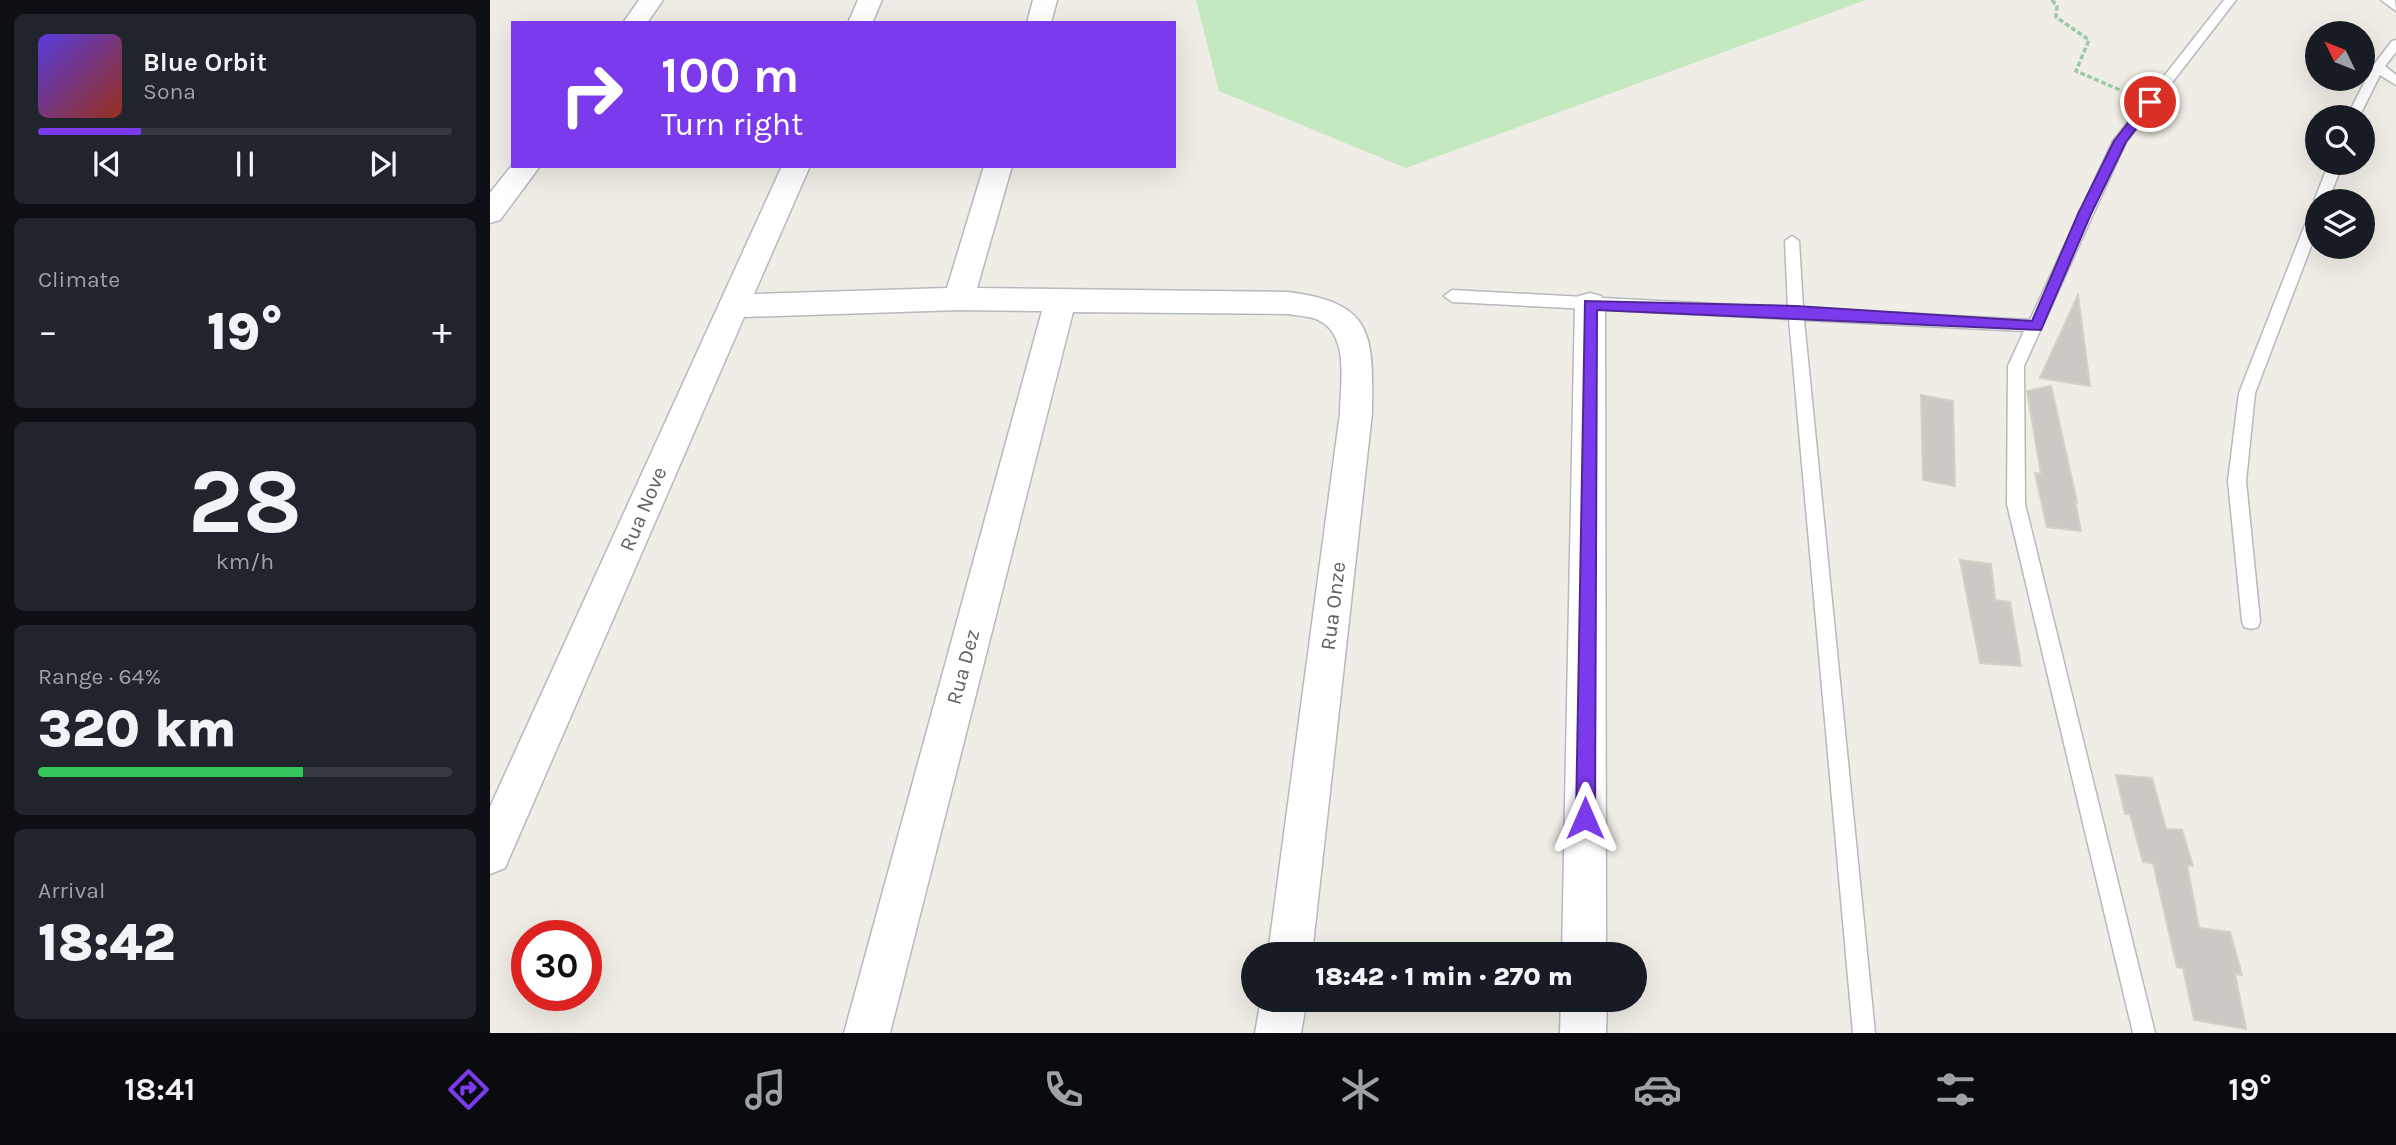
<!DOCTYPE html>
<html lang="en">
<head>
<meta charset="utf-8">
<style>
  body { margin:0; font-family:Karla,sans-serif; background:#20242c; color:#f1f3f6; height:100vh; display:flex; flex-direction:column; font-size:26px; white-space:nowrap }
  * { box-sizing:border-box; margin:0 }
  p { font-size:23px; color:#9ea1a6 }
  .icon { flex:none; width:38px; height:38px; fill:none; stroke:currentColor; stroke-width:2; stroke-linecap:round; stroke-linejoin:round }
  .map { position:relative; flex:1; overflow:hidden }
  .sheet { display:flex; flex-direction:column; gap:14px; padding:14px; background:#0d0f14; width:490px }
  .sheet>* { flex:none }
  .hud { position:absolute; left:21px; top:21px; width:665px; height:147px; border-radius:0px; box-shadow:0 7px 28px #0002; background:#7c3aed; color:#fff; overflow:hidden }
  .needle { width:46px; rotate:313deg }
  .controls { position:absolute; left:1815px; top:21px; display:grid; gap:14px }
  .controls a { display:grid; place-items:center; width:70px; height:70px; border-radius:50%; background:#171b24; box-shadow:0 7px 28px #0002; font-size:35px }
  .speed { position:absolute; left:21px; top:920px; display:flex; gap:14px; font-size:35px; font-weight:700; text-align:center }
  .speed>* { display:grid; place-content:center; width:91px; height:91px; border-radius:50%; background:#171b24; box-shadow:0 7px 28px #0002; line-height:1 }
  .speed .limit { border:10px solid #d22; background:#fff; color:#111 }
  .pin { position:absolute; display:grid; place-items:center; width:60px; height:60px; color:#fff; margin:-30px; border:4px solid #fff; border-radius:50%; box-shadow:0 2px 7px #0007 }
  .me { position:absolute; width:77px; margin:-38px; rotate:0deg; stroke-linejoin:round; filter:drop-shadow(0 0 5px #0008) }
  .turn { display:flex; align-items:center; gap:24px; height:147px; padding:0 35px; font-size:32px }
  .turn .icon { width:91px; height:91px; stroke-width:2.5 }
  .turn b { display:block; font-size:49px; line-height:60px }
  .big { font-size:52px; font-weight:800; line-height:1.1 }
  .sheet .tile { flex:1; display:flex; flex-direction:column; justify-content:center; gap:10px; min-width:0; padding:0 24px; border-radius:10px; background:#20242c }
  .sheet .dial { align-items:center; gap:0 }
  .dial b { font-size:91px; line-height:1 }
  .song { display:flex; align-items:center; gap:21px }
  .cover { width:84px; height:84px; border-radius:10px; background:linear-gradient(135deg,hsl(250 70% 55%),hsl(10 70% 35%)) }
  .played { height:7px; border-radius:4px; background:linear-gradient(90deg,#7c3aed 25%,#363941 25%) }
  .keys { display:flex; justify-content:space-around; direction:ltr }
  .heat { display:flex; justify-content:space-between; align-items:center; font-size:38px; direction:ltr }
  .charge { height:10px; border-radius:5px; background:linear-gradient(90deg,#34c759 64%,#363941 0) }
  .trip { position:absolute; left:751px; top:942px; width:406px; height:70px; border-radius:35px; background:#171b24; box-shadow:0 7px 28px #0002; font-weight:800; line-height:70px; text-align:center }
  .dock { display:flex; height:112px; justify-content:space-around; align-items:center; background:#090b0e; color:#9ea1a6 }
  .dock .icon { width:49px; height:49px }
  .dock .selected { color:#7c3aed }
  .dock b { font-size:32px; color:#f1f3f6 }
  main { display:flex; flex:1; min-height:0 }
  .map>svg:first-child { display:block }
  .green { fill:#c4e9c1 }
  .building { fill:#ccc8c3; stroke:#d6cfc3; stroke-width:2 }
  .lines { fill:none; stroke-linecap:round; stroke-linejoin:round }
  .lane-casing { stroke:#b6b9bd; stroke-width:3 }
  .street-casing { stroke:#b6b9bd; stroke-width:3 }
  .path { stroke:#99cba4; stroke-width:3.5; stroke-dasharray:5 2.5; stroke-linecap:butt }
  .lane { fill:#fff; fill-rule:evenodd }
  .street { fill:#fff; fill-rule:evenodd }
  .route { fill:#7c3aed; stroke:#51269a; stroke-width:2 }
  .labels { text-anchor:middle; stroke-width:5; stroke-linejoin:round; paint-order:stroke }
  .street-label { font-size:21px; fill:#5d6267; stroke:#fff }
</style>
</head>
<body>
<main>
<section class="sheet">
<div class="tile">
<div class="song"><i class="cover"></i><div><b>Blue Orbit</b><p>Sona</p></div></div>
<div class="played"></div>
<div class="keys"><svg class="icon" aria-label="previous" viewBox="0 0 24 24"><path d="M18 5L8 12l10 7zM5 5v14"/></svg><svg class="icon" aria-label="pause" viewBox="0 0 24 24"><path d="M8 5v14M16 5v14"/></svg><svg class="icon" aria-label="next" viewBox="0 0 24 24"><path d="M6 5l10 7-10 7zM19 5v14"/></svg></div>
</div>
<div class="tile"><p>Climate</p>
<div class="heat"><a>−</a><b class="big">19°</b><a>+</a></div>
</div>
<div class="tile dial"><b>28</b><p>km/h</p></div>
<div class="tile"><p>Range · 64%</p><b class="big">320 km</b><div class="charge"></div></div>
<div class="tile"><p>Arrival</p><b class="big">18:42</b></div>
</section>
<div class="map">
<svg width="1906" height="1033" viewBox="0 0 1906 1033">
  <rect width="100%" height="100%" fill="#f0ede6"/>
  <polygon class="green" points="706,0 1376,0 916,168 729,91"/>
  <g class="building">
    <polygon points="1588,295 1600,386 1550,378"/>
    <polygon points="1561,386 1587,502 1585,501 1591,531 1557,527 1545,473 1551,474 1537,391"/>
    <polygon points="1431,395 1463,401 1465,486 1433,480"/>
    <polygon points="1470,560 1501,564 1505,600 1520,602 1531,666 1490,663"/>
    <polygon points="1626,775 1662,778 1676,829 1692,830 1703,866 1697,865 1709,928 1740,932 1752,975 1745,974 1756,1029 1704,1020 1693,968 1687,967 1663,863 1653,862 1640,814 1635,814"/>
  </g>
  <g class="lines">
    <g class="lane-casing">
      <g id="lane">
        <polygon points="1734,0 1746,0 1636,142 1534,366 1535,504 1665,1033 1643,1033 1517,504 1518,366 1534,331 1314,320 1385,1033 1363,1033 1299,319 962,302 954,296 962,290 1298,308 1295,241 1302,236 1309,241 1313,308 1540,320 1623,141"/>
        <polygon points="1891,0 1905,0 1906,11"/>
        <polygon points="1906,40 1906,52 1895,66 1906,75 1906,85 1890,75 1869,117 1857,117 1882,67 1902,41"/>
        <polygon points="1839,163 1853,163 1838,201 1827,201 1826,204 1824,201"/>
        <polygon points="1827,207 1827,231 1765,393 1756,481 1770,621 1768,627 1761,629 1754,627 1752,621 1738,481 1749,393 1820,212"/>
      </g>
    </g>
    <g class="street-casing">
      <g id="street">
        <polygon points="149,0 173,0 157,23 133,23"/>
        <polygon points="368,0 392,0 382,23 358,23"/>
        <polygon points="543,0 567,0 561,23 537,23"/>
        <polygon points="23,164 23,166 50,166 10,220 0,223 0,193"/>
        <path d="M292,166H320L264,294L457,288L494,166H522L487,288L798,292C885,303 883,335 882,413L822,954H778L850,413C850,385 860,337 830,321C821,316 809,316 798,314L583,312L400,1033H354L552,311L469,310L254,317L15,868L0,874V807Z"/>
        <polygon points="1100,293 1111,296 1115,304 1116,954 1072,954 1085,304 1089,296"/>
        <polygon points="771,999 817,999 811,1033 765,1033"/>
        <polygon points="1071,999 1117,999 1116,1033 1070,1033"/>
      </g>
    </g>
    <polyline class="path" points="1562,0 1567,6 1566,17 1599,40 1586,71 1637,93"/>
    <use href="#lane" class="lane"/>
    <use href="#street" class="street"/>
  </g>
  <polygon class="route" points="1660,99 1666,102 1636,142 1601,214 1551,330 1107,310 1105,818 1102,825 1095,828 1089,825 1086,818 1095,301 1306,306 1542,321 1588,214 1624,141 1656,100"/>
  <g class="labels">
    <g class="street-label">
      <text transform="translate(153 509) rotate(-67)" y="7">Rua Nove</text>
      <text transform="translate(843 606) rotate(-83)" y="7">Rua Onze</text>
      <text transform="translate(473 667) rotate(-75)" y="7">Rua Dez</text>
    </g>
  </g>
</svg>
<div class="controls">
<a><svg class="needle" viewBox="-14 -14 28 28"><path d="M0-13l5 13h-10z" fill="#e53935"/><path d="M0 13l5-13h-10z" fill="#9ea1a6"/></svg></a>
<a><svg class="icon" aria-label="search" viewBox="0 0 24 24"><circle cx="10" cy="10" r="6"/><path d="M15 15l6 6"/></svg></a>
<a><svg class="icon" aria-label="layers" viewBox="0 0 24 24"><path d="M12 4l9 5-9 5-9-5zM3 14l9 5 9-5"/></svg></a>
</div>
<div class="speed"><div class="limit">30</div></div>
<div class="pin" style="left:1660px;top:102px;background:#d93025"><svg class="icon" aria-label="arrive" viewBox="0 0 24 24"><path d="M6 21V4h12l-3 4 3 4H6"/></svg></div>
<svg class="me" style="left:1095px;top:818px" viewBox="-20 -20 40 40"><path d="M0-17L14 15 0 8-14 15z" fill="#7c3aed" stroke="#fff" stroke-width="4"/></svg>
<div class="trip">18:42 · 1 min · 270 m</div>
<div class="hud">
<div class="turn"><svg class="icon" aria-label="right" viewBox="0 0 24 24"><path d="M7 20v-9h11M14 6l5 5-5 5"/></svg><div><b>100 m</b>Turn right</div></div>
</div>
</div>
</main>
<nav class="dock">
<b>18:41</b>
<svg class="icon selected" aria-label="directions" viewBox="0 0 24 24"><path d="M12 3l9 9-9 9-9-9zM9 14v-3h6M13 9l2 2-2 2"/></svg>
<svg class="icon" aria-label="music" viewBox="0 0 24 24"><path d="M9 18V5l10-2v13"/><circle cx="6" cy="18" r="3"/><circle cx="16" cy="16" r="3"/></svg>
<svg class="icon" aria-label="phone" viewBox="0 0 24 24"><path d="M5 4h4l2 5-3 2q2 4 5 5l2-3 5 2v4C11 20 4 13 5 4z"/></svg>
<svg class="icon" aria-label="climate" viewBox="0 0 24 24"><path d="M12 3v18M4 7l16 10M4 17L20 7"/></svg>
<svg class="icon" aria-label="car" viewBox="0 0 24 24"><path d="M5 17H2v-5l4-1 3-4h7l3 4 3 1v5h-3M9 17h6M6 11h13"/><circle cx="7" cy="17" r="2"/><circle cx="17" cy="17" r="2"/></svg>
<svg class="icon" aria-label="filters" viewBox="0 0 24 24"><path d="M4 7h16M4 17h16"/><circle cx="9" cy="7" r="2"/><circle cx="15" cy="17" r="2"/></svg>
<b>19°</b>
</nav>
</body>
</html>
